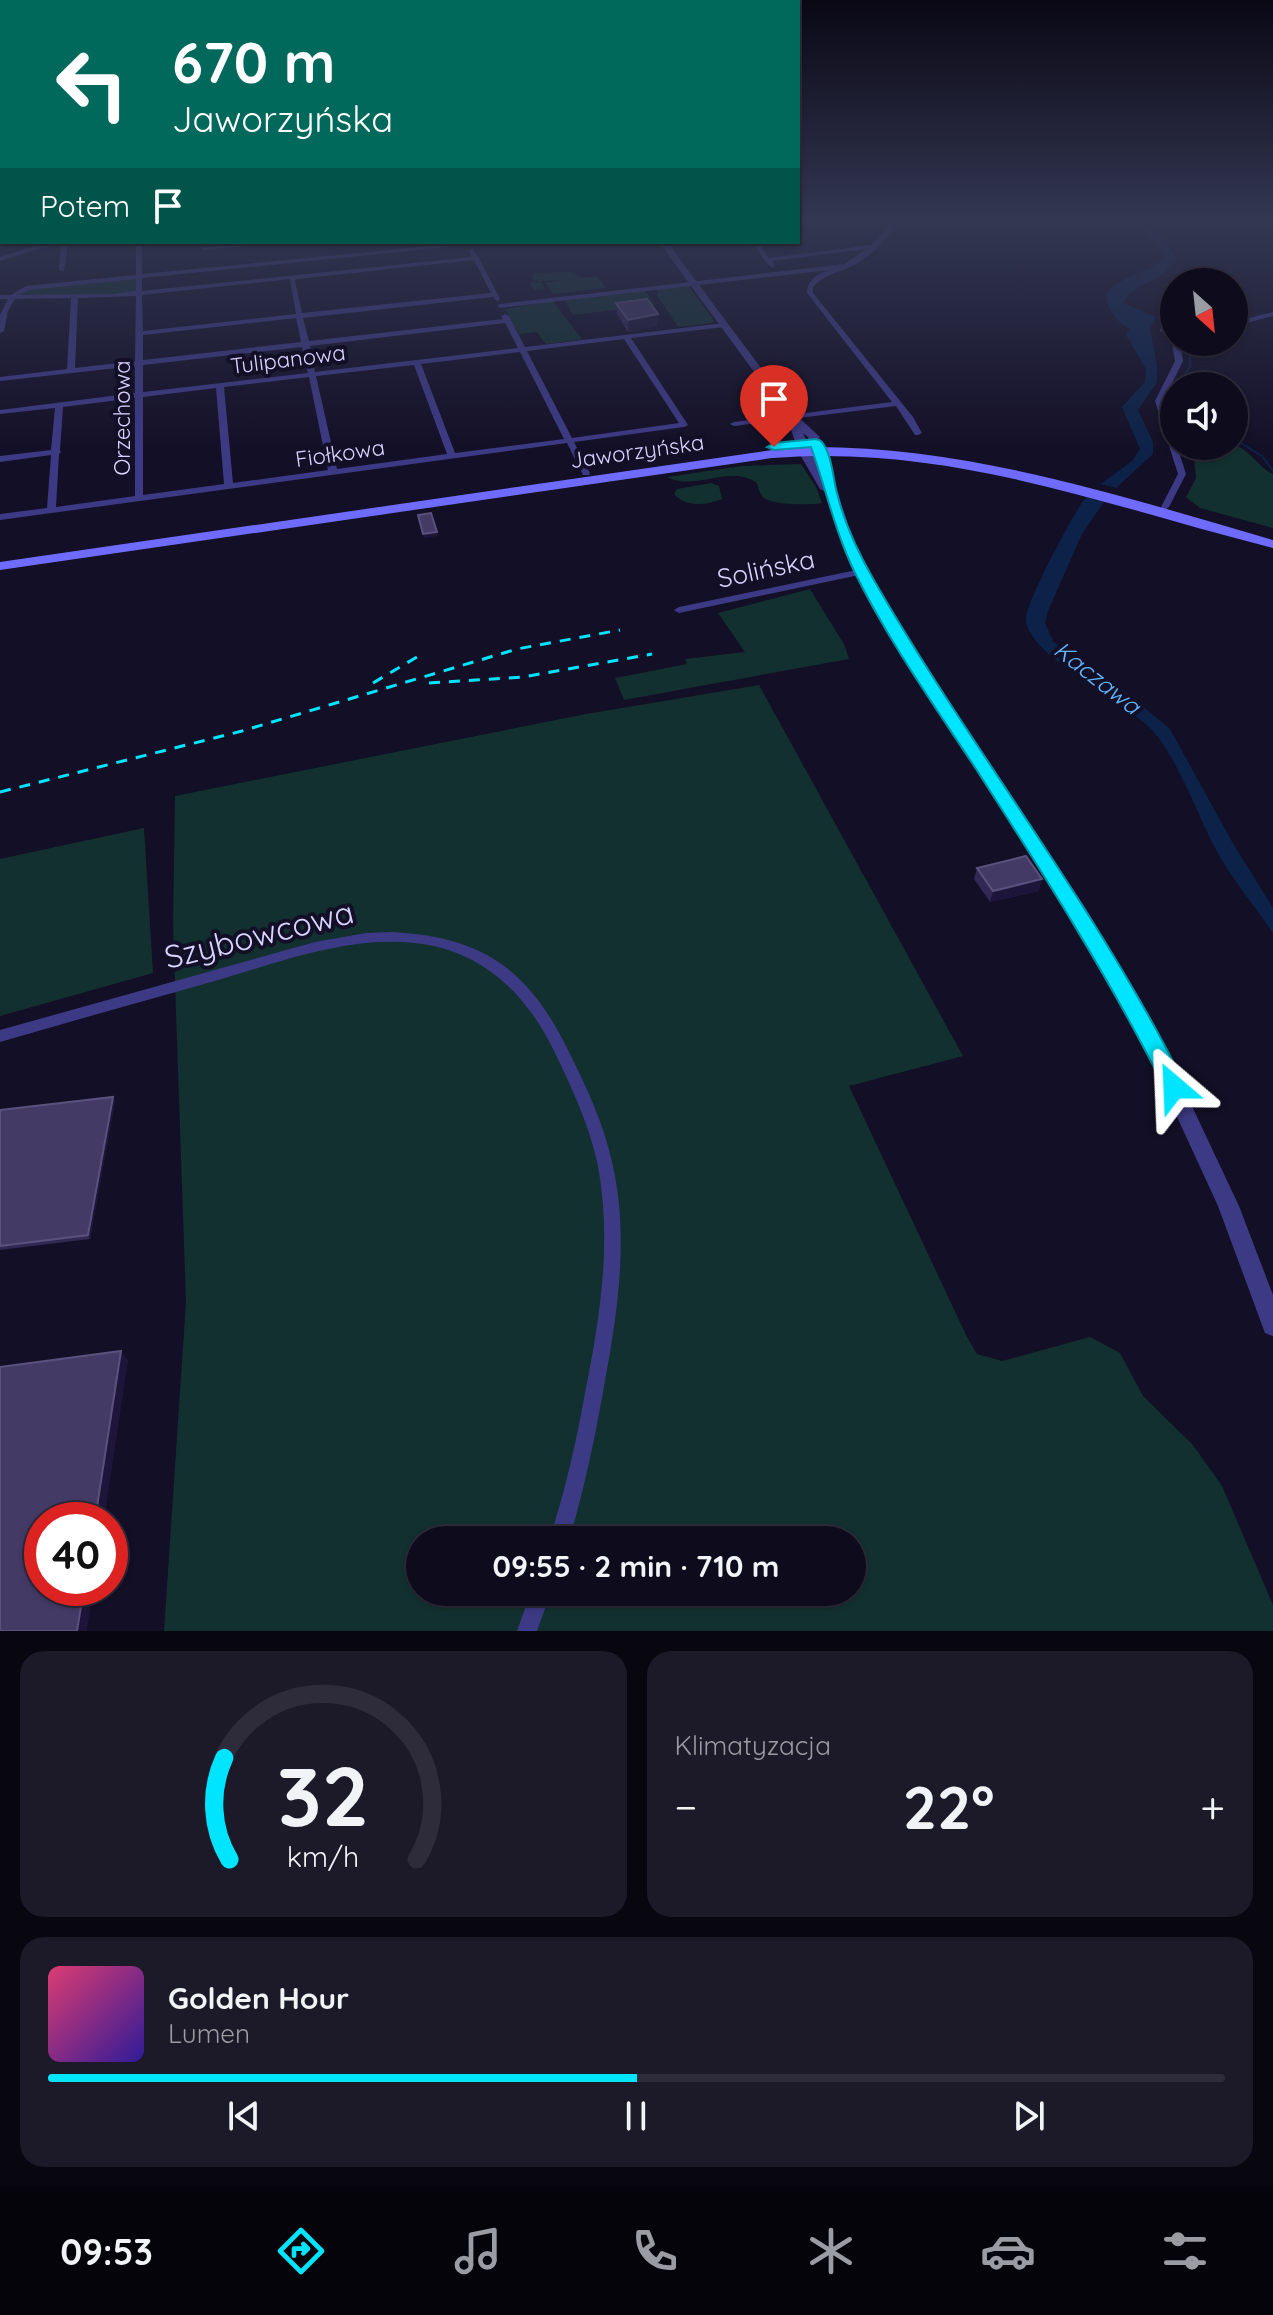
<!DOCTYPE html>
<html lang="pl">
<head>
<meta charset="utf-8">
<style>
  body { margin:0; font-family:Quicksand,sans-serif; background:#1c1929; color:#f1f3f6; height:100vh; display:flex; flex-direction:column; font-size:30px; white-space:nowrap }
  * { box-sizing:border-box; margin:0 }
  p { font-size:26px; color:#9b9ba3 }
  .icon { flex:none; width:44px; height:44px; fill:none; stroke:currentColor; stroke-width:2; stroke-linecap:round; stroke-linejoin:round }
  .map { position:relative; height:1631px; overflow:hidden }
  .side { display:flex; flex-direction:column; gap:20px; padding:20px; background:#08060f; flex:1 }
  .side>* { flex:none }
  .banner { position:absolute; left:0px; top:0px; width:800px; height:244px; box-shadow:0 2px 6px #0004,0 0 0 2px #2e2b3b; background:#00695c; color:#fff; overflow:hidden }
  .needle { width:52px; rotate:153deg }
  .buttons { position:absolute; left:1160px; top:268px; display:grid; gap:16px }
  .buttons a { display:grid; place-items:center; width:88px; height:88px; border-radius:50%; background:#0e0b1c; box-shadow:0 2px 6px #0004,0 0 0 2px #2e2b3b; font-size:40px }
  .speed { position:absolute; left:24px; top:1502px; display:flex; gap:16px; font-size:40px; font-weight:700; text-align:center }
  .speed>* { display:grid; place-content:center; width:104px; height:104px; border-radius:50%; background:#0e0b1c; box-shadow:0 2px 6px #0004,0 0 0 2px #2e2b3b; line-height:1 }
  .speed .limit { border:12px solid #d22; background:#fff; color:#111 }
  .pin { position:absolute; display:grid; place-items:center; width:68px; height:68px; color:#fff; margin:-82px -34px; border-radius:50% 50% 50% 0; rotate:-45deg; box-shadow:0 0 8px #0007 }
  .pin .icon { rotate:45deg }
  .me { position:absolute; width:88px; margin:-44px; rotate:334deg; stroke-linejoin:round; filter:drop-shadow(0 0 6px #0008) }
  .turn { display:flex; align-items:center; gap:28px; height:168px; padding:0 40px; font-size:36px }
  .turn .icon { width:104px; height:104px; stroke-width:2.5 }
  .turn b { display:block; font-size:56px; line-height:68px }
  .then { display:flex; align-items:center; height:76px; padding:0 40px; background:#0003; gap:16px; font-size:30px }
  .big { font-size:60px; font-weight:700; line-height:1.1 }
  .side .card { flex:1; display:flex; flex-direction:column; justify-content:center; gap:12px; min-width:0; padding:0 28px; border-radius:24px; background:#1c1929 }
  .side .dial { align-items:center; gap:0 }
  .dial svg { height:208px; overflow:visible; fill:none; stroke:#2e2b3b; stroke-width:7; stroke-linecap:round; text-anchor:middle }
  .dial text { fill:#f1f3f6; stroke:none }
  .song { display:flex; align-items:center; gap:24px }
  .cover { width:96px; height:96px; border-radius:12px; background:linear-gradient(135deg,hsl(340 70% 55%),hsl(250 70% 35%)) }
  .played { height:8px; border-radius:4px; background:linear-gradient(90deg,#00e5ff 50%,#2e2b3b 50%) }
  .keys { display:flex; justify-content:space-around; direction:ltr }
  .heat { display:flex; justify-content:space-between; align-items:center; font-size:44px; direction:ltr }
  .side .tiles { flex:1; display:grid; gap:20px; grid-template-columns:1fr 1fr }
  .card:last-child { grid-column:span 2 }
  .trip { position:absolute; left:406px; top:1526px; width:460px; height:80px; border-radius:40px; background:#0e0b1c; box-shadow:0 2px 6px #0004,0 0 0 2px #2e2b3b; font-weight:700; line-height:80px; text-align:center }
  .menu { display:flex; height:128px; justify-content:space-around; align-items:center; background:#06040b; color:#9b9ba3 }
  .menu .icon { width:56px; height:56px }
  .menu .selected { color:#00e5ff }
  .menu b { font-size:36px; color:#f1f3f6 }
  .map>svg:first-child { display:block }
  .green { fill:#12302f; fill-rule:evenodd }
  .water { fill:#0c2248 }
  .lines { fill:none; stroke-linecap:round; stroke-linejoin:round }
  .stream { stroke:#0c2248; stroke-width:2 }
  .river { fill:#0c2248; fill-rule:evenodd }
  .minor { fill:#3d3a85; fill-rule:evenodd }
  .tertiary { fill:#3d3a85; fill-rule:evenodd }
  .secondary { fill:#6f6bff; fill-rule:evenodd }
  .rail { stroke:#00e5ff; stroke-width:3; stroke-dasharray:11 9; stroke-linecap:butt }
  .wall { fill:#312854 }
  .shaded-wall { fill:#1d163a }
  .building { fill:#433a66; stroke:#5a527e; stroke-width:2 }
  .route { fill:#00e5ff; stroke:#0095a6; stroke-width:2 }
  .labels { text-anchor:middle; stroke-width:8; stroke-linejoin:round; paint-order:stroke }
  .far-street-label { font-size:22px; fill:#d9d4ff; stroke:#130f26 }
  .far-water-label { font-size:24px; font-style:italic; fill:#62b6ff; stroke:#130f26 }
  .street-label { font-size:26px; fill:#d9d4ff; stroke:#130f26 }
  .near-street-label { font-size:32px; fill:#d9d4ff; stroke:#130f26 }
</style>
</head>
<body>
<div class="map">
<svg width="1273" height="1631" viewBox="0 0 1273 1631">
  <rect width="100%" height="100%" fill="#130f26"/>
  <g class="green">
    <polygon points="572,272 582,278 597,276 606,288 553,294 545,283 559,280 541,281 545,289 534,290 530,283 540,282 532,279 534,273"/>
    <polygon points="140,276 139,293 13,297 21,290"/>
    <polygon points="688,285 714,321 712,323 678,327 657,295 659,291 654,289"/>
    <polygon points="645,291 655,305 573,315 565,300"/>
    <polygon points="553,301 582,339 546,344 537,332 519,334 505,309"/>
    <path d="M1234,444C1253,453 1257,466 1273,474V528L1200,508L1186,497L1196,478L1193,446Z"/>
    <path d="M801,464L816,487L822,503C810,505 770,506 762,496C759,492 758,487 757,483C729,464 695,492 667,477L742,466Z"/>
    <path d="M711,483L719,486L722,499C707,505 686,508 674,494L677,489Z"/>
    <polygon points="810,589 845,646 849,659 624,700 615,678 687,664 685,659 745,652 718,613"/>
    <path d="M759,685L963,1056L849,1086L967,1337L977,1354L1002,1361L1090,1337L1120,1353L1143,1396L1193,1445L1222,1486L1273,1605V1631H164L186,1302L173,925L175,796L586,714ZM420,1540H852V1592H420Z"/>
    <polygon points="144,828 153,973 0,1016 0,859"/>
  </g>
  <g class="water">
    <path d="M1166,264L1167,270C1153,283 1133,286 1123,303L1156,317L1150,328L1157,366V382L1138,410L1153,442V454L1116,488L1101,484L1132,461L1140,449L1122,407L1145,382L1146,369L1126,335L1130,329C1117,322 1106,309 1106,293C1122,277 1144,270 1166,264Z"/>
    <path d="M1086,497L1104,502L1082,534L1048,611L1045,623L1053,641L1068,655L1123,690L1170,729L1231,840L1273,908V933C1254,905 1231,878 1215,848C1197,814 1175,751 1148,726C1121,701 1031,657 1026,621C1024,605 1074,512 1086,497Z"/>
  </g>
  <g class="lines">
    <g class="stream">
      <polyline points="1176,386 1190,367 1190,349"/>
      <polyline points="1174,389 1168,401 1174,412"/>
      <polyline points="1234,439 1262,456 1273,471"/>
    </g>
    <path class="river" d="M1128,222C1150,221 1166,242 1177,260L1176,262L1148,278H1140V274L1166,259L1158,246Z"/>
    <g class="minor">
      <path d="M890,222H896C889,239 869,258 852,266C838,273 824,274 813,287V293L913,417L922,433L918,435H915L896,406L734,426L730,424L734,422L892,402L807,293C807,280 818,274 829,270L500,308L497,306L500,304L845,264L866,249L772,261L775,266L772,268L765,261L752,242H758L769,258L871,245L886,230Z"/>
      <rect x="0" y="225" width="2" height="4"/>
      <polygon points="57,242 72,242 68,244 64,271 59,270 61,245 38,249 0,261 0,257 35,246"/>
      <path d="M136,242H142V274L470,242L468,245L142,278V291L472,257L469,251L472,249L479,258L500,299L497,301L493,297L303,318L309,341L503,319L501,316L505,314L509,316L525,347L724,323L728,325L724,327L631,338L688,425L684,427L574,442L590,473L589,475H583L567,443L0,520V514L47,508L51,455L0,462V456L51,450L55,408L0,414V410L135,393V366L0,381V377L67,369L71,298L15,299L8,311L4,331L0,333V315L8,299H0V295H11L26,286L136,275ZM474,260L491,293L302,313L295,281L297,279ZM136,279V291L112,294L19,295L28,290ZM290,279L296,314L143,331L142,295ZM136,296L135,361L75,368L78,298ZM296,318L301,342L143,360V335ZM505,323L518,348L315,372L310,346ZM624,339L679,423L572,438L527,351ZM302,347L308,373L143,392V365ZM520,352L564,439L455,453L421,364ZM414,365L447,454L337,469L316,376ZM309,377L328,470L233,483L224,387ZM216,388L224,484L143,495V397ZM135,398V496L56,507L59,454L61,452L60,450L63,407Z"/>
      <polygon points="247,242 270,242 267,244 204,250 201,248"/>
      <polygon points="1273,312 1273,316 1234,326 1234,322"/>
      <polygon points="1162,324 1174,327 1174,331 1171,330 1174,332 1174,337 1160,331"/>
      <polygon points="1174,340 1174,342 1180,342 1183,361 1163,401 1174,436 1174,446 1177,446 1186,474 1169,507 1165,510 1161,507 1178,474 1155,401 1175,361 1172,342"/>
      <polygon points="861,569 864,570 864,574 679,613 674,610 679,607"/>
      <path d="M392,932C485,937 530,971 570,1054C587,1088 604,1125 612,1162C630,1238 617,1316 603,1392C594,1442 584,1491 569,1540H549C565,1492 576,1443 585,1393C600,1318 612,1242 598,1166C590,1127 572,1088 555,1053C527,994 482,950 415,943C347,936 280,962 215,981C143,1001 72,1021 0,1042V1030L315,942L366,933Z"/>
      <polygon points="531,1592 551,1592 537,1631 517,1631"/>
    </g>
    <path class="tertiary" d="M659,242H667L796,415L819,436L853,540L893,616L1086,909L1148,1013L1239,1206L1273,1295V1336L1265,1333L1218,1206L1133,1021L1074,919L879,616L841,540L826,492L820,489L798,451L787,417ZM803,433L808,437L816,461Z"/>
    <path class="secondary" d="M815,447C972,447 1124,497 1273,540V548C1103,505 951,444 772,458L0,570V562L772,450Z"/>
    <g class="rail">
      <polyline points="373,683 422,654"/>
      <polyline points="429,683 523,677 652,654"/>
      <polyline points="0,792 242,731 517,649 620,630"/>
    </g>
  </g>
  <g class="wall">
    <polygon points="616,303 658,314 657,326 628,332 617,314"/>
    <polygon points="977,868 1039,891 990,902 974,879"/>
    <polygon points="113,1097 115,1101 90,1239 0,1250 0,1110"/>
  </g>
  <g class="shaded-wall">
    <polygon points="658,314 657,326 628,332 628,320"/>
    <polygon points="437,532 438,536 424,538 423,534"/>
    <polygon points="1042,879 1039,891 990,902 993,891"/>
    <polygon points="113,1097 115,1101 90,1239 88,1235"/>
    <polygon points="121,1351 128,1361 104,1520 95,1520"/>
    <polygon points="84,1588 93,1588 87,1631 77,1631"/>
  </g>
  <g class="building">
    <polygon points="647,299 658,314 628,320 616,303"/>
    <polygon points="431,513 437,532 423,534 418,515"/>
    <polygon points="1026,856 1042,879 993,891 977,868"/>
    <polygon points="113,1097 88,1235 0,1246 0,1110"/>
    <polygon points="121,1351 95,1520 42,1520 42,1588 84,1588 77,1631 0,1631 0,1367"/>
  </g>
  <linearGradient id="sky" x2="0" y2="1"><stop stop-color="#0a0815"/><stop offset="0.49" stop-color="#333752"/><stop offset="1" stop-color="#333752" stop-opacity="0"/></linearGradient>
  <rect width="1273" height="450" fill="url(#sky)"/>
  <path class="route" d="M816,439C818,440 820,440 821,441C832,453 833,479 837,493C844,522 860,556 875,582C974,754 1098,908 1186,1087L1182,1093L1174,1096L1167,1093C1111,980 1044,875 976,769C934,705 889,642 855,573C835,532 826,489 811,447L774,450L767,447L774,443Z"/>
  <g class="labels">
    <g class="far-street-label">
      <text transform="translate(288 359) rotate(-7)" y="8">Tulipanowa</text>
      <text transform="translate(122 418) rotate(-90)" y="8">Orzechowa</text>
      <text transform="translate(637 451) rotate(-8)" y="8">Jaworzyńska</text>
      <text transform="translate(340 453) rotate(-8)" y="8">Fiołkowa</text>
    </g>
    <g class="far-water-label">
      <text transform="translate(1097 678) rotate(38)" y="8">Kaczawa</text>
    </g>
    <g class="street-label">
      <text transform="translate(766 569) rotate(-12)" y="9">Solińska</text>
    </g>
    <g class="near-street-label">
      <text transform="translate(259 935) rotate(-14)" y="11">Szybowcowa</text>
    </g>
  </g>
</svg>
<div class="buttons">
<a><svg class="needle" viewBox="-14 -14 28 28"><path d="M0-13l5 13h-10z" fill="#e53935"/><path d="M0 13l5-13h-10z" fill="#9b9ba3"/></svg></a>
<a><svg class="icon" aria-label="sound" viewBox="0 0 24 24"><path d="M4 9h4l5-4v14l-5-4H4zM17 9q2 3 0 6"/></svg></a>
</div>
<div class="speed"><div class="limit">40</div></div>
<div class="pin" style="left:774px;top:447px;background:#d93025"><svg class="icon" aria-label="arrive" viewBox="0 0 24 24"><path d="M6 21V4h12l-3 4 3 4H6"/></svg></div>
<svg class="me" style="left:1174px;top:1087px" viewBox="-20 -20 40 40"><path d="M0-17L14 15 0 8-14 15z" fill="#00e5ff" stroke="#fff" stroke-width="4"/></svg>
<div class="trip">09:55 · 2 min · 710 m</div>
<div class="banner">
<div class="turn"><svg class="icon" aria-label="left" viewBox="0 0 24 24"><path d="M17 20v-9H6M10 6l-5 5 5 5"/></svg><div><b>670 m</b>Jaworzyńska</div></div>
<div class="then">Potem<svg class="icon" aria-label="arrive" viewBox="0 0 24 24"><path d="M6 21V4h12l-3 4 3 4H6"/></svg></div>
</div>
</div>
<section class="side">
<div class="tiles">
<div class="card dial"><svg viewBox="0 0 100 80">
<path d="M14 69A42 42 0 1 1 86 69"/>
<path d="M14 69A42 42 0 0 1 12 30" stroke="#00e5ff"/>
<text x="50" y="56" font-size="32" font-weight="700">32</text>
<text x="50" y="72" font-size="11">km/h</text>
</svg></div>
<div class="card"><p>Klimatyzacja</p>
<div class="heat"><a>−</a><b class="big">22°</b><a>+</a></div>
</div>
<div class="card">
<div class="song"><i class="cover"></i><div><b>Golden Hour</b><p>Lumen</p></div></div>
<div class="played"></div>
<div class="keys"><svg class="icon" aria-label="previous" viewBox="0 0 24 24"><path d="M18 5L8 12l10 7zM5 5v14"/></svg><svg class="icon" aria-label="pause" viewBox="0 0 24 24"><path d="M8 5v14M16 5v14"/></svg><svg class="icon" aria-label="next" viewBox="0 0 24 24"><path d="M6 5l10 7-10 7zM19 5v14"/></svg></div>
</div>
</div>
</section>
<nav class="menu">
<b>09:53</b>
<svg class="icon selected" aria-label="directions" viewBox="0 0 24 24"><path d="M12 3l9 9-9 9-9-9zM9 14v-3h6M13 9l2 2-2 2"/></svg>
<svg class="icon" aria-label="music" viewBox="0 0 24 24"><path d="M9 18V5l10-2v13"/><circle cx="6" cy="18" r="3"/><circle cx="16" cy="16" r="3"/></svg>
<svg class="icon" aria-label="phone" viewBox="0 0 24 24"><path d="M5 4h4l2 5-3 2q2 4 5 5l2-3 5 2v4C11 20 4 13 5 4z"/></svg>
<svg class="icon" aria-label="climate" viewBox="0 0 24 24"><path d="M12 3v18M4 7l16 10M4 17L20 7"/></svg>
<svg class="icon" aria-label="car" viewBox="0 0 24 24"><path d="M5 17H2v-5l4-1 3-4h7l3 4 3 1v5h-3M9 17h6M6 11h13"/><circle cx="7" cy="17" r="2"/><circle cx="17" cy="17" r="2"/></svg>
<svg class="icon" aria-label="filters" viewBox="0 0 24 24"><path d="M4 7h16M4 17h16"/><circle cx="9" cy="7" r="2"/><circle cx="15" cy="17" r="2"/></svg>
</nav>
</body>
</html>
